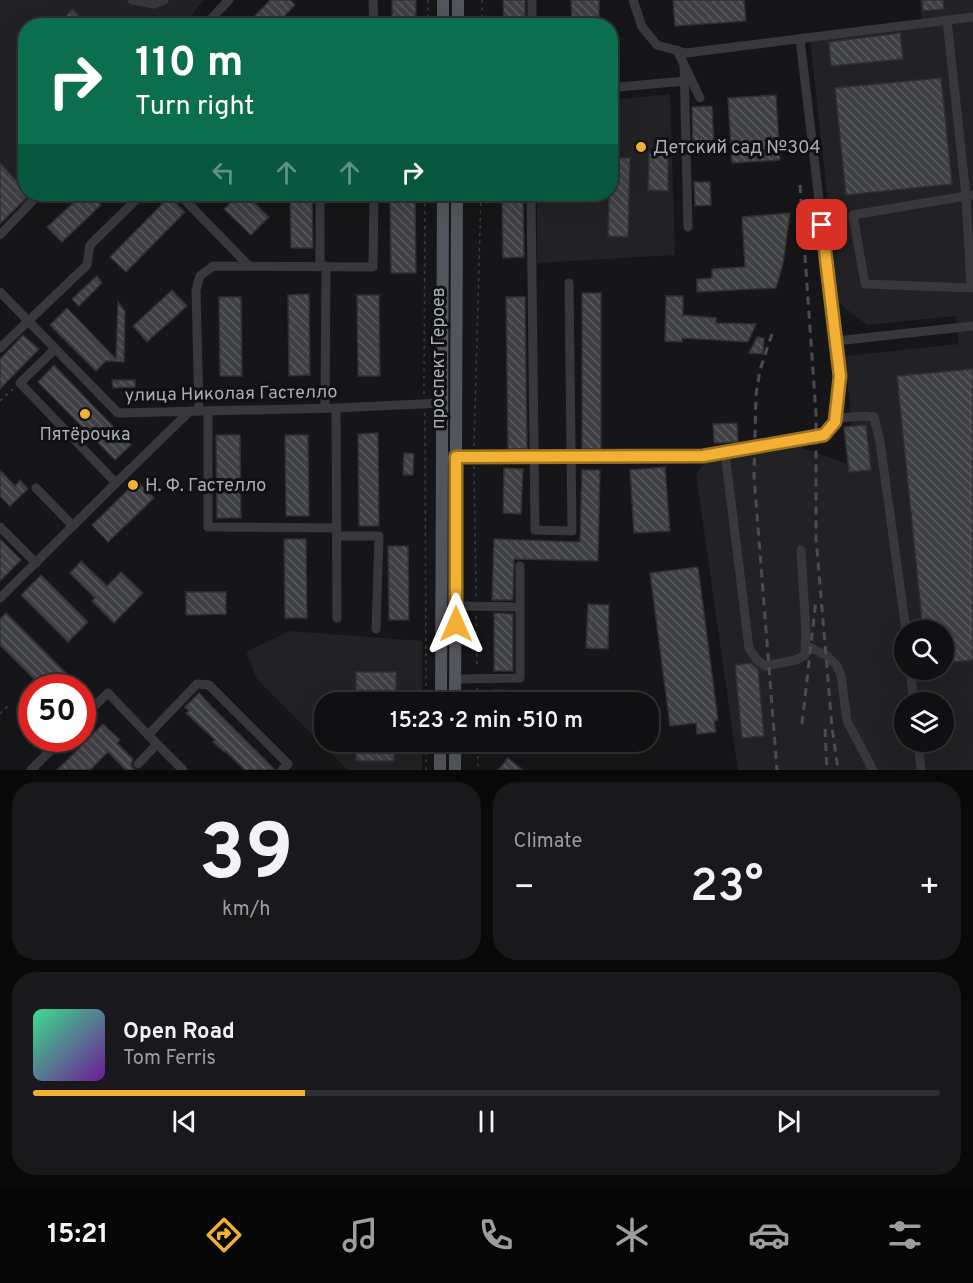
<!DOCTYPE html>
<html lang="en">
<head>
<meta charset="utf-8">
<style>
  body { margin:0; font-family:Overpass,sans-serif; background:#19191b; color:#f1f3f6; height:100vh; display:flex; flex-direction:column; font-size:22px; white-space:nowrap }
  * { box-sizing:border-box; margin:0 }
  p { font-size:20px; color:#9c9d9f }
  .icon { flex:none; width:33px; height:33px; fill:none; stroke:currentColor; stroke-width:2; stroke-linecap:round; stroke-linejoin:round }
  .map { position:relative; height:770px; overflow:hidden }
  .panel { display:flex; flex-direction:column; gap:12px; padding:12px; background:#09090a; flex:1 }
  .panel>* { flex:none }
  .guide { position:absolute; left:18px; top:18px; width:600px; height:183px; border-radius:24px; box-shadow:0 6px 24px #0002,0 0 0 2px #303032; background:#0b6e4f; color:#fff; overflow:hidden }
  .fabs { position:absolute; left:894px; top:620px; display:grid; gap:12px }
  .fabs a { display:grid; place-items:center; width:60px; height:60px; border-radius:50%; background:#101012; box-shadow:0 6px 24px #0002,0 0 0 2px #303032; font-size:30px }
  .speed { position:absolute; left:18px; top:674px; display:flex; gap:12px; font-size:30px; font-weight:700; text-align:center }
  .speed>* { display:grid; place-content:center; width:78px; height:78px; border-radius:50%; background:#101012; box-shadow:0 6px 24px #0002,0 0 0 2px #303032; line-height:1 }
  .speed .limit { border:9px solid #d22; background:#fff; color:#111 }
  .pin { position:absolute; display:grid; place-items:center; width:51px; height:51px; color:#fff; margin:-26px; border-radius:12px; box-shadow:0 3px 9px #0006 }
  .me { position:absolute; width:66px; margin:-33px; rotate:0deg; stroke-linejoin:round; filter:drop-shadow(0 0 4px #0008) }
  .turn { display:flex; align-items:center; gap:21px; height:126px; padding:0 18px; font-size:27px }
  .turn .icon { width:78px; height:78px; stroke-width:2.5 }
  .turn b { display:block; font-size:42px; line-height:51px }
  .lanes { display:flex; align-items:center; height:57px; padding:0 18px; background:#0003; justify-content:center; gap:30px; direction:ltr }
  .lanes .off { opacity:.35 }
  .big { font-size:45px; font-weight:600; line-height:1.1 }
  .panel .card { flex:1; display:flex; flex-direction:column; justify-content:center; gap:9px; min-width:0; padding:0 21px; border-radius:24px; background:#19191b }
  .panel .dial { align-items:center; gap:0 }
  .dial b { font-size:78px; line-height:1 }
  .song { display:flex; align-items:center; gap:18px }
  .cover { width:72px; height:72px; border-radius:9px; background:linear-gradient(135deg,hsl(150 70% 55%),hsl(280 70% 35%)) }
  .played { height:6px; border-radius:3px; background:linear-gradient(90deg,#f2b134 30%,#303032 30%) }
  .keys { display:flex; justify-content:space-around; direction:ltr }
  .heat { display:flex; justify-content:space-between; align-items:center; font-size:33px; direction:ltr }
  .panel .tiles { flex:1; display:grid; gap:12px; grid-template-columns:1fr 1fr }
  .card:last-child { grid-column:span 2 }
  .trip { position:absolute; left:314px; top:692px; width:345px; height:60px; border-radius:24px; background:#101012; box-shadow:0 6px 24px #0002,0 0 0 2px #303032; font-weight:600; line-height:60px; text-align:center }
  .tabs { display:flex; height:96px; justify-content:space-around; align-items:center; background:#060607; color:#9c9d9f }
  .tabs .icon { width:42px; height:42px }
  .tabs .selected { color:#f2b134 }
  .tabs b { font-size:27px; color:#f1f3f6 }
  .map>svg:first-child { display:block }
  .built { fill:#222225; fill-rule:evenodd }
  .building { fill:url(#building-back-hatch); stroke:#303034; stroke-width:1.5 }
  .lines { fill:none; stroke-linecap:round; stroke-linejoin:round }
  .path { stroke:#3d3f44; stroke-width:1.5; stroke-dasharray:3 4.5; stroke-linecap:butt }
  .minor { stroke:#37383d; stroke-width:9 }
  .major { stroke:#53555c; stroke-width:12 }
  .rail { stroke:#4a4c52; stroke-width:3; stroke-dasharray:8 6; stroke-linecap:butt }
  .route-casing { stroke:#9d7322; stroke-width:15 }
  .route { stroke:#f2b134; stroke-width:10 }
  .poi-dot { fill:#f2b134; stroke:#111113; stroke-width:2 }
  .labels { text-anchor:middle; stroke-width:6; stroke-linejoin:round; paint-order:stroke }
  .poi-label { font-size:18px; fill:#a8adb8; stroke:#111113; text-anchor:start }
  .street-label { font-size:18px; fill:#a8adb8; stroke:#111113 }
</style>
</head>
<body>
<div class="map">
<svg width="973" height="770" viewBox="0 0 973 770">
  <defs>
    <pattern id="building-back-hatch" width="6" height="6" patternUnits="userSpaceOnUse" patternTransform="scale(1.5)"><rect width="6" height="6" fill="#404145"/><path d="M-1 5l2 2M0 0l6 6M5-1l2 2" fill="none" stroke="#595a5e"/></pattern>
  </defs>
  <rect width="100%" height="100%" fill="#161618"/>
  <g class="built">
    <polygon points="0,0 204,0 184,25 26,26 26,194 29,198 18,208 0,188"/>
    <path d="M920,0H973V770H738L696,474L705,463L800,447L856,467L845,356L959,344L956,316L867,325L839,303L810,39L922,24ZM904,630H944V669H904ZM904,702H944V741H904Z"/>
    <polygon points="670,94 675,255 537,263 537,194 610,194 611,100"/>
    <polygon points="290,631 422,641 422,702 324,702 324,741 422,741 422,770 348,770 257,679 246,652"/>
  </g>
  <g class="building">
    <polygon points="270,0 290,0 295,5 275,26 245,26"/>
    <rect x="392" y="0" width="24" height="26"/>
    <polygon points="503,0 525,0 525,26 504,26"/>
    <polygon points="571,0 599,0 599,26 572,26"/>
    <polygon points="673,0 744,0 746,21 675,26"/>
    <polygon points="922,0 943,0 944,9 923,11"/>
    <polygon points="72,9 89,26 75,26 66,16"/>
    <polygon points="900,33 903,59 831,66 829,42"/>
    <polygon points="941,78 952,184 846,195 835,88"/>
    <polygon points="776,95 780,160 732,163 728,98"/>
    <polygon points="712,106 714,146 693,147 692,107"/>
    <polygon points="649,153 668,153 668,191 648,190"/>
    <polygon points="610,158 630,158 628,237 608,236"/>
    <polygon points="0,163 26,191 27,197 0,224"/>
    <polygon points="694,182 710,182 711,205 695,206"/>
    <polygon points="83,194 91,194 101,205 62,242 47,227"/>
    <polygon points="240,194 245,194 269,217 251,235 224,209"/>
    <polygon points="290,194 312,194 313,248 291,248"/>
    <polygon points="390,194 415,194 416,273 391,273"/>
    <polygon points="502,194 523,194 524,257 503,258"/>
    <polygon points="169,197 185,212 126,272 110,257"/>
    <polygon points="790,213 783,264 776,288 697,292 697,279 712,278 712,269 745,267 742,217"/>
    <polygon points="97,276 102,283 79,306 72,299"/>
    <polygon points="172,290 187,306 147,342 133,326"/>
    <rect x="582" y="293" width="19" height="156"/>
    <polygon points="309,294 310,375 289,376 288,295"/>
    <polygon points="357,295 379,295 380,376 358,376"/>
    <polygon points="666,296 683,296 683,315 716,318 716,323 756,324 748,342 682,338 682,342 665,341"/>
    <polygon points="219,297 241,297 242,376 220,376"/>
    <polygon points="506,297 525,297 527,449 508,449"/>
    <polygon points="118,302 125,311 124,362 106,361 96,371 50,325 67,308 116,359"/>
    <polygon points="23,335 39,349 0,389 0,359"/>
    <polygon points="757,337 764,338 763,354 749,353"/>
    <polygon points="54,365 131,445 115,460 38,382"/>
    <polygon points="973,369 973,660 944,663 944,630 923,630 897,376"/>
    <polygon points="112,380 135,380 135,387 113,388"/>
    <polygon points="737,423 738,442 714,443 713,424"/>
    <polygon points="866,425 871,470 849,472 844,427"/>
    <polygon points="378,433 379,526 359,526 358,434"/>
    <polygon points="216,435 240,435 241,518 217,518"/>
    <polygon points="285,435 308,435 309,516 286,516"/>
    <polygon points="404,453 414,454 413,475 403,475"/>
    <polygon points="665,467 670,531 634,533 630,470"/>
    <polygon points="504,468 523,469 521,514 503,513"/>
    <polygon points="0,470 15,486 20,480 28,489 10,506 0,496"/>
    <polygon points="582,470 600,470 598,561 514,559 513,600 492,600 494,539 580,542"/>
    <polygon points="137,481 154,498 108,542 92,525"/>
    <polygon points="0,539 21,560 0,581"/>
    <polygon points="284,539 306,539 307,618 285,618"/>
    <polygon points="388,546 408,546 409,620 389,620"/>
    <polygon points="81,561 107,586 121,572 143,593 114,623 92,601 95,598 70,573"/>
    <polygon points="698,567 718,720 714,721 716,732 697,734 696,723 670,726 650,573"/>
    <polygon points="41,575 88,622 68,642 21,595"/>
    <polygon points="186,592 226,592 226,614 186,615"/>
    <polygon points="588,604 609,605 608,649 586,648"/>
    <polygon points="6,613 72,679 64,687 42,687 0,645 0,619"/>
    <polygon points="494,613 513,614 513,671 494,671"/>
    <polygon points="751,663 758,669 764,736 742,738 735,665"/>
    <polygon points="356,672 396,672 396,692 375,692 375,702 356,702"/>
    <polygon points="493,690 514,691 513,702 493,702"/>
    <polygon points="32,693 32,724 16,709"/>
    <polygon points="199,693 211,706 275,770 245,770 225,751 224,752 213,742 215,740 186,713 189,711 185,707"/>
    <polygon points="103,724 120,740 117,743 133,759 131,765 135,770 126,770 108,752 90,770 57,770"/>
    <polygon points="356,741 395,743 394,761 356,761"/>
    <polygon points="508,758 523,770 498,770"/>
  </g>
  <g class="lines">
    <g class="path">
      <polyline points="428,0 428,26"/>
      <polyline points="482,0 482,26"/>
      <polyline points="424,394 425,194"/>
      <polyline points="0,401 13,389"/>
      <polyline points="425,413 426,702"/>
      <polyline points="474,446 481,194"/>
      <polyline points="474,466 476,596"/>
      <polyline points="476,616 477,668"/>
      <polyline points="477,688 477,702"/>
      <polyline points="0,714 8,706"/>
      <polyline points="478,741 478,770"/>
      <polyline points="426,770 426,741"/>
    </g>
    <g class="minor">
      <polyline points="132,0 154,4 164,0"/>
      <polyline points="373,0 374,26"/>
      <polyline points="633,0 642,27 657,45 686,53 973,17"/>
      <polyline points="947,20 966,196 971,288 865,284 853,215 966,196 973,195"/>
      <polyline points="204,26 229,0"/>
      <polyline points="532,26 532,0"/>
      <polyline points="677,50 700,98"/>
      <polyline points="684,65 688,227"/>
      <polyline points="620,87 684,81"/>
      <polyline points="179,194 249,266"/>
      <polyline points="531,194 535,530 572,531 569,283"/>
      <polyline points="0,235 39,194"/>
      <polyline points="320,266 320,194"/>
      <polyline points="0,292 118,413 336,408 442,403"/>
      <polyline points="836,341 973,326"/>
      <polyline points="0,348 87,265 90,245 142,194"/>
      <polyline points="55,349 20,383 116,483 190,411"/>
      <polyline points="325,408 326,266"/>
      <polyline points="336,408 337,618"/>
      <polyline points="199,411 196,290 200,276 213,266 373,267 374,194"/>
      <polyline points="208,411 208,527 337,528"/>
      <polyline points="836,418 865,416 874,417 880,442 906,630"/>
      <polyline points="725,452 749,648 757,660 765,666 796,660 805,655 806,633 801,550"/>
      <polyline points="442,456 703,456 824,435 835,422 840,377 800,39"/>
      <polyline points="36,488 73,526"/>
      <polyline points="0,527 36,563"/>
      <polyline points="337,536 379,536 376,629"/>
      <polyline points="0,598 116,483"/>
      <polyline points="456,606 519,607"/>
      <polyline points="805,645 826,655 837,666 841,675 847,721 873,770"/>
      <polyline points="910,669 914,702"/>
      <polyline points="455,679 520,678 520,566"/>
      <polyline points="82,718 108,693 148,735 197,684 209,685 288,764 282,770"/>
      <polyline points="148,735 183,770"/>
      <polyline points="918,741 921,770"/>
      <polyline points="138,764 157,744"/>
      <polyline points="31,770 63,738"/>
    </g>
    <g class="major">
      <polyline points="443,26 443,0"/>
      <polyline points="458,26 458,0"/>
      <polyline points="441,702 443,194"/>
      <polyline points="455,702 457,194"/>
      <polyline points="440,770 440,741"/>
      <polyline points="455,770 455,741"/>
    </g>
    <g class="rail">
      <polyline points="800,185 816,414 816,538 832,727 838,770"/>
      <polyline points="772,334 760,370 756,395 754,476 777,770"/>
      <polyline points="802,724 816,600"/>
      <polyline points="825,729 827,770"/>
    </g>
  </g>
  <g class="lines">
    <g class="route-casing">
      <polyline id="route" points="456,624 456,457 703,456 824,435 835,422 840,376 822,225"/>
    </g>
    <use href="#route" class="route"/>
  </g>
  <g class="poi-dot">
    <circle cx="641" cy="147" r="6"/>
    <circle cx="85" cy="414" r="6"/>
    <circle cx="133" cy="485" r="6"/>
  </g>
  <g class="labels">
    <g class="poi-label">
      <text x="653" y="153">Детский сад №304</text>
      <text x="85" y="440" text-anchor="middle">Пятёрочка</text>
      <text x="145" y="491">Н. Ф. Гастелло</text>
    </g>
    <g class="street-label">
      <text transform="translate(438 358) rotate(-90)" y="6">проспект Героев</text>
      <text transform="translate(231 393) rotate(-1)" y="6">улица Николая Гастелло</text>
    </g>
  </g>
</svg>
<div class="fabs">
<a><svg class="icon" aria-label="search" viewBox="0 0 24 24"><circle cx="10" cy="10" r="6"/><path d="M15 15l6 6"/></svg></a>
<a><svg class="icon" aria-label="layers" viewBox="0 0 24 24"><path d="M12 4l9 5-9 5-9-5zM3 14l9 5 9-5"/></svg></a>
</div>
<div class="speed"><div class="limit">50</div></div>
<div class="pin" style="left:822px;top:225px;background:#d93025"><svg class="icon" aria-label="arrive" viewBox="0 0 24 24"><path d="M6 21V4h12l-3 4 3 4H6"/></svg></div>
<svg class="me" style="left:456px;top:624px" viewBox="-20 -20 40 40"><path d="M0-17L14 15 0 8-14 15z" fill="#f2b134" stroke="#fff" stroke-width="4"/></svg>
<div class="trip">15:23 · 2 min · 510 m</div>
<div class="guide">
<div class="turn"><svg class="icon" aria-label="right" viewBox="0 0 24 24"><path d="M7 20v-9h11M14 6l5 5-5 5"/></svg><div><b>110 m</b>Turn right</div></div>
<div class="lanes"><svg class="icon off" aria-label="left" viewBox="0 0 24 24"><path d="M17 20v-9H6M10 6l-5 5 5 5"/></svg><svg class="icon off" aria-label="ahead" viewBox="0 0 24 24"><path d="M12 20V5M6 11l6-6 6 6"/></svg><svg class="icon off" aria-label="ahead" viewBox="0 0 24 24"><path d="M12 20V5M6 11l6-6 6 6"/></svg><svg class="icon" aria-label="right" viewBox="0 0 24 24"><path d="M7 20v-9h11M14 6l5 5-5 5"/></svg></div>
</div>
</div>
<section class="panel">
<div class="tiles">
<div class="card dial"><b>39</b><p>km/h</p></div>
<div class="card"><p>Climate</p>
<div class="heat"><a>−</a><b class="big">23°</b><a>+</a></div>
</div>
<div class="card">
<div class="song"><i class="cover"></i><div><b>Open Road</b><p>Tom Ferris</p></div></div>
<div class="played"></div>
<div class="keys"><svg class="icon" aria-label="previous" viewBox="0 0 24 24"><path d="M18 5L8 12l10 7zM5 5v14"/></svg><svg class="icon" aria-label="pause" viewBox="0 0 24 24"><path d="M8 5v14M16 5v14"/></svg><svg class="icon" aria-label="next" viewBox="0 0 24 24"><path d="M6 5l10 7-10 7zM19 5v14"/></svg></div>
</div>
</div>
</section>
<nav class="tabs">
<b>15:21</b>
<svg class="icon selected" aria-label="directions" viewBox="0 0 24 24"><path d="M12 3l9 9-9 9-9-9zM9 14v-3h6M13 9l2 2-2 2"/></svg>
<svg class="icon" aria-label="music" viewBox="0 0 24 24"><path d="M9 18V5l10-2v13"/><circle cx="6" cy="18" r="3"/><circle cx="16" cy="16" r="3"/></svg>
<svg class="icon" aria-label="phone" viewBox="0 0 24 24"><path d="M5 4h4l2 5-3 2q2 4 5 5l2-3 5 2v4C11 20 4 13 5 4z"/></svg>
<svg class="icon" aria-label="climate" viewBox="0 0 24 24"><path d="M12 3v18M4 7l16 10M4 17L20 7"/></svg>
<svg class="icon" aria-label="car" viewBox="0 0 24 24"><path d="M5 17H2v-5l4-1 3-4h7l3 4 3 1v5h-3M9 17h6M6 11h13"/><circle cx="7" cy="17" r="2"/><circle cx="17" cy="17" r="2"/></svg>
<svg class="icon" aria-label="filters" viewBox="0 0 24 24"><path d="M4 7h16M4 17h16"/><circle cx="9" cy="7" r="2"/><circle cx="15" cy="17" r="2"/></svg>
</nav>
</body>
</html>
